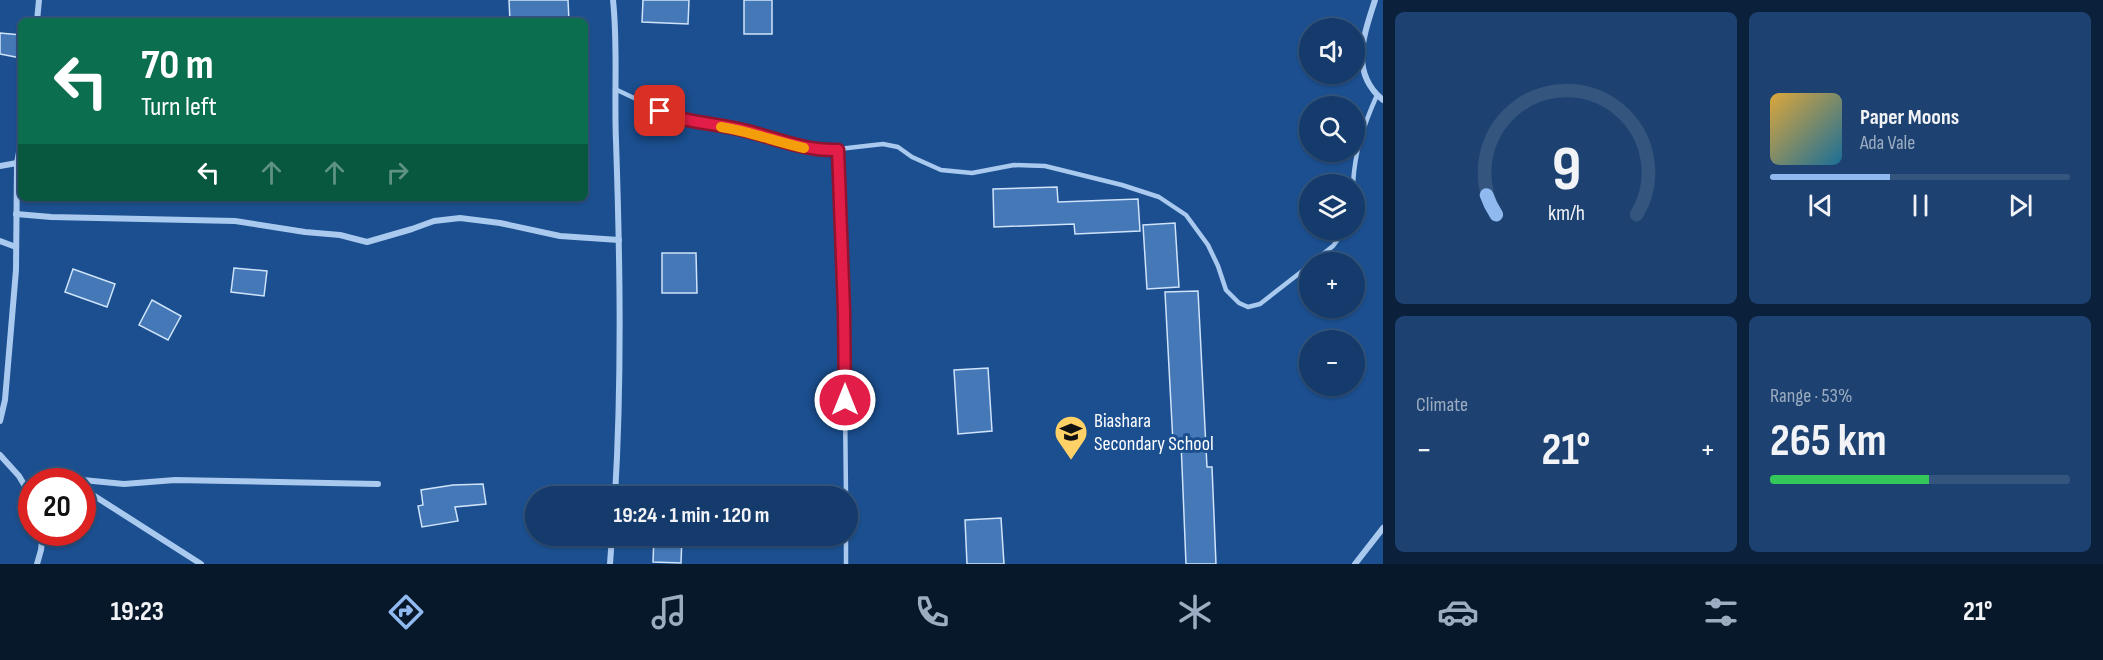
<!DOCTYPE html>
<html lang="en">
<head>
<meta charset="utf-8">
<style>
  body { margin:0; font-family:"Sofia Sans Condensed",sans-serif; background:#1d4271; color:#f1f3f6; height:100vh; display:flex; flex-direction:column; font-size:22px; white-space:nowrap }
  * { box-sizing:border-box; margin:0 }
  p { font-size:20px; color:#9dadc1 }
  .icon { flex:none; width:33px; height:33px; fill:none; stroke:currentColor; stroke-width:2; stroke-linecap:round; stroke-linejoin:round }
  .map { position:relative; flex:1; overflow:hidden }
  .panel { display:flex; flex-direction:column; gap:12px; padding:12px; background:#0b203b; width:720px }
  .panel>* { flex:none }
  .banner { position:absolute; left:18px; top:18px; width:570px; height:183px; border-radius:9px; box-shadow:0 2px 4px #0004,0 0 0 2px #33557e; background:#0b6e4f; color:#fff; overflow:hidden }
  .fabs { position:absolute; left:1299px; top:18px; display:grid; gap:12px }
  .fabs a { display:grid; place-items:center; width:66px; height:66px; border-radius:50%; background:#143b6b; box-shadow:0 2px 4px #0004,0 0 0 2px #33557e; font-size:30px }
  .speed { position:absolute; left:18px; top:468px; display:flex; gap:12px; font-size:30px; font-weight:700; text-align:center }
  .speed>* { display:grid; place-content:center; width:78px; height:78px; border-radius:50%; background:#143b6b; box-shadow:0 2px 4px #0004,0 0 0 2px #33557e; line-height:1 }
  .speed .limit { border:9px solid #d22; background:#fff; color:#111 }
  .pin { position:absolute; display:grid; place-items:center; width:51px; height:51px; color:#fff; margin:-26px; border-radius:12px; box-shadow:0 3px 9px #0006 }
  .me { position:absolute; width:66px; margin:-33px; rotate:0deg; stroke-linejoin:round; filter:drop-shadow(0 0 4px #0008) }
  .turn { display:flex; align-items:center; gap:21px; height:126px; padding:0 24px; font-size:27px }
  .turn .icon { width:78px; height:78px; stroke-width:2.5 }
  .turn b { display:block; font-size:42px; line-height:51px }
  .lanes { display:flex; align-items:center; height:57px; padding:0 24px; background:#0003; justify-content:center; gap:30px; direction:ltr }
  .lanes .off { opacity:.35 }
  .big { font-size:45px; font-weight:700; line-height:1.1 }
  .panel .widget { flex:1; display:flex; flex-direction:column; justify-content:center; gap:9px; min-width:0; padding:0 21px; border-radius:9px; background:#1d4271 }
  .panel .dial { align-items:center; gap:0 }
  .dial svg { height:156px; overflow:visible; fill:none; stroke:#33557e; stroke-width:7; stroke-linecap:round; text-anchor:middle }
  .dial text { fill:#f1f3f6; stroke:none }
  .song { display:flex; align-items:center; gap:18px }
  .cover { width:72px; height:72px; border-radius:9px; background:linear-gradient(135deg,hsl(40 70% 55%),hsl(200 70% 35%)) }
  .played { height:6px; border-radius:3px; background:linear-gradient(90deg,#90b9f0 40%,#33557e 40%) }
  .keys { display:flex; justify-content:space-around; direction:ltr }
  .heat { display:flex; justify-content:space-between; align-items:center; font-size:33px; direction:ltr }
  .charge { height:9px; border-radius:4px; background:linear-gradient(90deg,#34c759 53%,#33557e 0) }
  .panel .tiles { flex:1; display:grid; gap:12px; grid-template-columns:repeat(2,1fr) }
  .trip { position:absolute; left:525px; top:486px; width:333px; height:60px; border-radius:30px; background:#143b6b; box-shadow:0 2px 4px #0004,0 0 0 2px #33557e; font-weight:700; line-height:60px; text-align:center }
  .menu { display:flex; height:96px; justify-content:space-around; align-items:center; background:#08182b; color:#9dadc1 }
  .menu .icon { width:42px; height:42px }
  .menu .current { color:#90b9f0 }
  .menu b { font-size:27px; color:#f1f3f6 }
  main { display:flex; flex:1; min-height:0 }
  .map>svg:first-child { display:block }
  .building { fill:#4478b7; stroke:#cfe3fa; stroke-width:1.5 }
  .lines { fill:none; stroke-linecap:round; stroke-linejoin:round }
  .service { stroke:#a9c9ee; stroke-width:4.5 }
  .minor { stroke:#a9c9ee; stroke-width:6 }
  .route-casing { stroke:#92132f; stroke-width:15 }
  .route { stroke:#e11d48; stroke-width:10 }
  .slow { stroke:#f59e0b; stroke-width:10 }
  .labels { text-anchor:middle; stroke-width:6; stroke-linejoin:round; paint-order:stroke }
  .poi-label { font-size:20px; fill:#fff; stroke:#1b4f8f; text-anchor:start }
</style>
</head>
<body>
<main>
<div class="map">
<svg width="1383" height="564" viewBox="0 0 1383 564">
  <rect width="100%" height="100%" fill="#1b4f8f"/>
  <g class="building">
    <polygon points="509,0 568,0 569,21 510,21"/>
    <polygon points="643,0 689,0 688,24 642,22"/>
    <rect x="744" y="0" width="28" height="34"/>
    <polygon points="0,33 21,35 21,58 0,54"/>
    <polygon points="1057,187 1058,202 1138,199 1140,231 1075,234 1074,224 994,227 993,189"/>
    <polygon points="1175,223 1179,287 1147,289 1143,225"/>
    <polygon points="662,253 696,253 697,293 662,293"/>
    <polygon points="234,268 267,271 264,296 231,292"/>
    <polygon points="73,269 115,284 107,307 65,292"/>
    <polygon points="1198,291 1207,467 1212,467 1216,564 1186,564 1181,442 1173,443 1165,292"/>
    <polygon points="152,300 181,316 168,340 139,325"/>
    <polygon points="988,368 992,431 958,434 954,370"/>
    <polygon points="483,484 486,504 455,507 458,521 422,527 418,506 423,505 421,490 453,485"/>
    <polygon points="1001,518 1004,564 967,564 965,520"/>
    <polygon points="654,536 682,536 681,563 653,562"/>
  </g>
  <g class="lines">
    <g class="service">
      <polyline points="615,89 674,117 745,131 787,144 821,151 883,144 898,147 912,157 941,170 972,173 1014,165 1045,166 1122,185 1159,197 1186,215 1208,245 1218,266 1226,290 1239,303 1248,307 1260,304 1310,265"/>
      <polyline points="838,150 844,311 846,496"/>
      <path d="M1353,184C1355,150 1363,127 1377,95"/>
      <polyline points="1313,262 1333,246 1345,230"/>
      <polyline points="846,536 846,564"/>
    </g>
    <g class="minor">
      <path d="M613,0C618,46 614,94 616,141C620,260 622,378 615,496"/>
      <path d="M1375,0C1364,35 1349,72 1383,100"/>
      <polyline points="37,21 39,0"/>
      <polyline points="0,166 17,163"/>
      <polyline points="16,214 51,217 235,221 305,232 340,235 367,242 412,229 434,221 460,218 500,223 560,236 619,240"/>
      <polyline points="0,241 16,247"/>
      <polyline points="0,421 5,400 16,270 17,163 21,141"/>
      <polyline points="0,455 19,476 32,498"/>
      <polyline points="37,482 52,477 124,484 175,480 378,484"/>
      <polyline points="82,488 201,564"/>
      <polyline points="37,564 41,550 43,532"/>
      <polyline points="610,564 612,536"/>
      <polyline points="1355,564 1383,528"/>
    </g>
  </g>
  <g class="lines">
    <g class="route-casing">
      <path id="route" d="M660,111C688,124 718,123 747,131C778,139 805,151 838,150L844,311L845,400"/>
    </g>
    <use href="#route" class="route"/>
    <path class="slow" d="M721,127C749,131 776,142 804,148"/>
  </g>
  <defs>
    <g id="school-pin" transform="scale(1.725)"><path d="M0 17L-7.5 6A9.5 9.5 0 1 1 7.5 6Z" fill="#ffd166" stroke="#1b4f8f"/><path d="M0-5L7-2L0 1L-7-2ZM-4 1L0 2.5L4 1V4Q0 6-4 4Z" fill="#111"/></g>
  </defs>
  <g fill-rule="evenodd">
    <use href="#school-pin" x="1071" y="432"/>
  </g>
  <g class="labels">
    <g class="poi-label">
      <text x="1094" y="427">Biashara<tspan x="1094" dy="23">Secondary School</tspan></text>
    </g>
  </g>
</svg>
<div class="fabs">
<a><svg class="icon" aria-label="sound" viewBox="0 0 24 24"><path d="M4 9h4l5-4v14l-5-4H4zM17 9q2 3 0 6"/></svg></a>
<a><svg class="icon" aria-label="search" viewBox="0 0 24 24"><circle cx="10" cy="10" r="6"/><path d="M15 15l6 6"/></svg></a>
<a><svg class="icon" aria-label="layers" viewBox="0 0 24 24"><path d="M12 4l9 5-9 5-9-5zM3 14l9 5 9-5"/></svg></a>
<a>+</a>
<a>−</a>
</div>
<div class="speed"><div class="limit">20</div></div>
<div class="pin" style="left:660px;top:111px;background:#d93025"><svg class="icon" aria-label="arrive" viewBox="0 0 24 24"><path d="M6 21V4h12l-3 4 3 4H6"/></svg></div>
<svg class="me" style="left:845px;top:400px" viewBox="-20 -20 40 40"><circle r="17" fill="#e11d48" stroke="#fff" stroke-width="3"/><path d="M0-11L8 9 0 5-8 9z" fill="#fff"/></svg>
<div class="trip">19:24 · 1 min · 120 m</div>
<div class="banner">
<div class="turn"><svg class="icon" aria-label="left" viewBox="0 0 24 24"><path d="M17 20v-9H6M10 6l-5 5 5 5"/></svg><div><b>70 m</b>Turn left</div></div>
<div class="lanes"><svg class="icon" aria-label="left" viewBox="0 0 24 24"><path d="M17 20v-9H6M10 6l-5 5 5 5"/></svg><svg class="icon off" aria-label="ahead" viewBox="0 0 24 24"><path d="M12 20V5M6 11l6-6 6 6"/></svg><svg class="icon off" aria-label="ahead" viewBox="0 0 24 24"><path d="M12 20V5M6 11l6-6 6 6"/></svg><svg class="icon off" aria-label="right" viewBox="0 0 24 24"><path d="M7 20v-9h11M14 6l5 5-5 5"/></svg></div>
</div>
</div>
<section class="panel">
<div class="tiles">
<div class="widget dial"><svg viewBox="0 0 100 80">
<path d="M14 69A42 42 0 1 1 86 69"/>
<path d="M14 69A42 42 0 0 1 9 59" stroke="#90b9f0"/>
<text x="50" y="56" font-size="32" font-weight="700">9</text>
<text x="50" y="72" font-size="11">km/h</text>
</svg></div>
<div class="widget">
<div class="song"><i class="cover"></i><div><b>Paper Moons</b><p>Ada Vale</p></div></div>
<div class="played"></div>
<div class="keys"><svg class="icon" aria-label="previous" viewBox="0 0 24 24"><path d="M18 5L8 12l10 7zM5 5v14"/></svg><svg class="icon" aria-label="pause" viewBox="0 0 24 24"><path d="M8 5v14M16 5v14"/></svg><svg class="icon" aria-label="next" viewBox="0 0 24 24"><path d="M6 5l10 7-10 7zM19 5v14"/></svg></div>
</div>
<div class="widget"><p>Climate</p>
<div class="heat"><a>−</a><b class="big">21°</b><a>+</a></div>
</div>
<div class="widget"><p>Range · 53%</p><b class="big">265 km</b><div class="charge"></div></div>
</div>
</section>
</main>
<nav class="menu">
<b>19:23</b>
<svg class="icon current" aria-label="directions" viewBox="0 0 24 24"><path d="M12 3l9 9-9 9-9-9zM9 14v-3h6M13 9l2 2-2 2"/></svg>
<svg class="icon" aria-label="music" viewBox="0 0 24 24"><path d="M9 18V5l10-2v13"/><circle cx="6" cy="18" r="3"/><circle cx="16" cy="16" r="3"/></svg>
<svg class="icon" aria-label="phone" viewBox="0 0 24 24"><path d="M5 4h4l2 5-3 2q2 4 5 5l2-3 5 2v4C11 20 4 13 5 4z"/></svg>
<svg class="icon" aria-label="climate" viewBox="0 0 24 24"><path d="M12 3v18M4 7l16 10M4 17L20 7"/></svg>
<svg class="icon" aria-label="car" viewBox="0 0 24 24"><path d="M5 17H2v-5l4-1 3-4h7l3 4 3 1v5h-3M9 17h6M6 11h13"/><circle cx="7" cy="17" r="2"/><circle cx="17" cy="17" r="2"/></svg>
<svg class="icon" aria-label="filters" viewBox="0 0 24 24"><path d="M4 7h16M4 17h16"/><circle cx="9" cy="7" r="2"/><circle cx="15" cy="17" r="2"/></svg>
<b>21°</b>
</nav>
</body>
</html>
